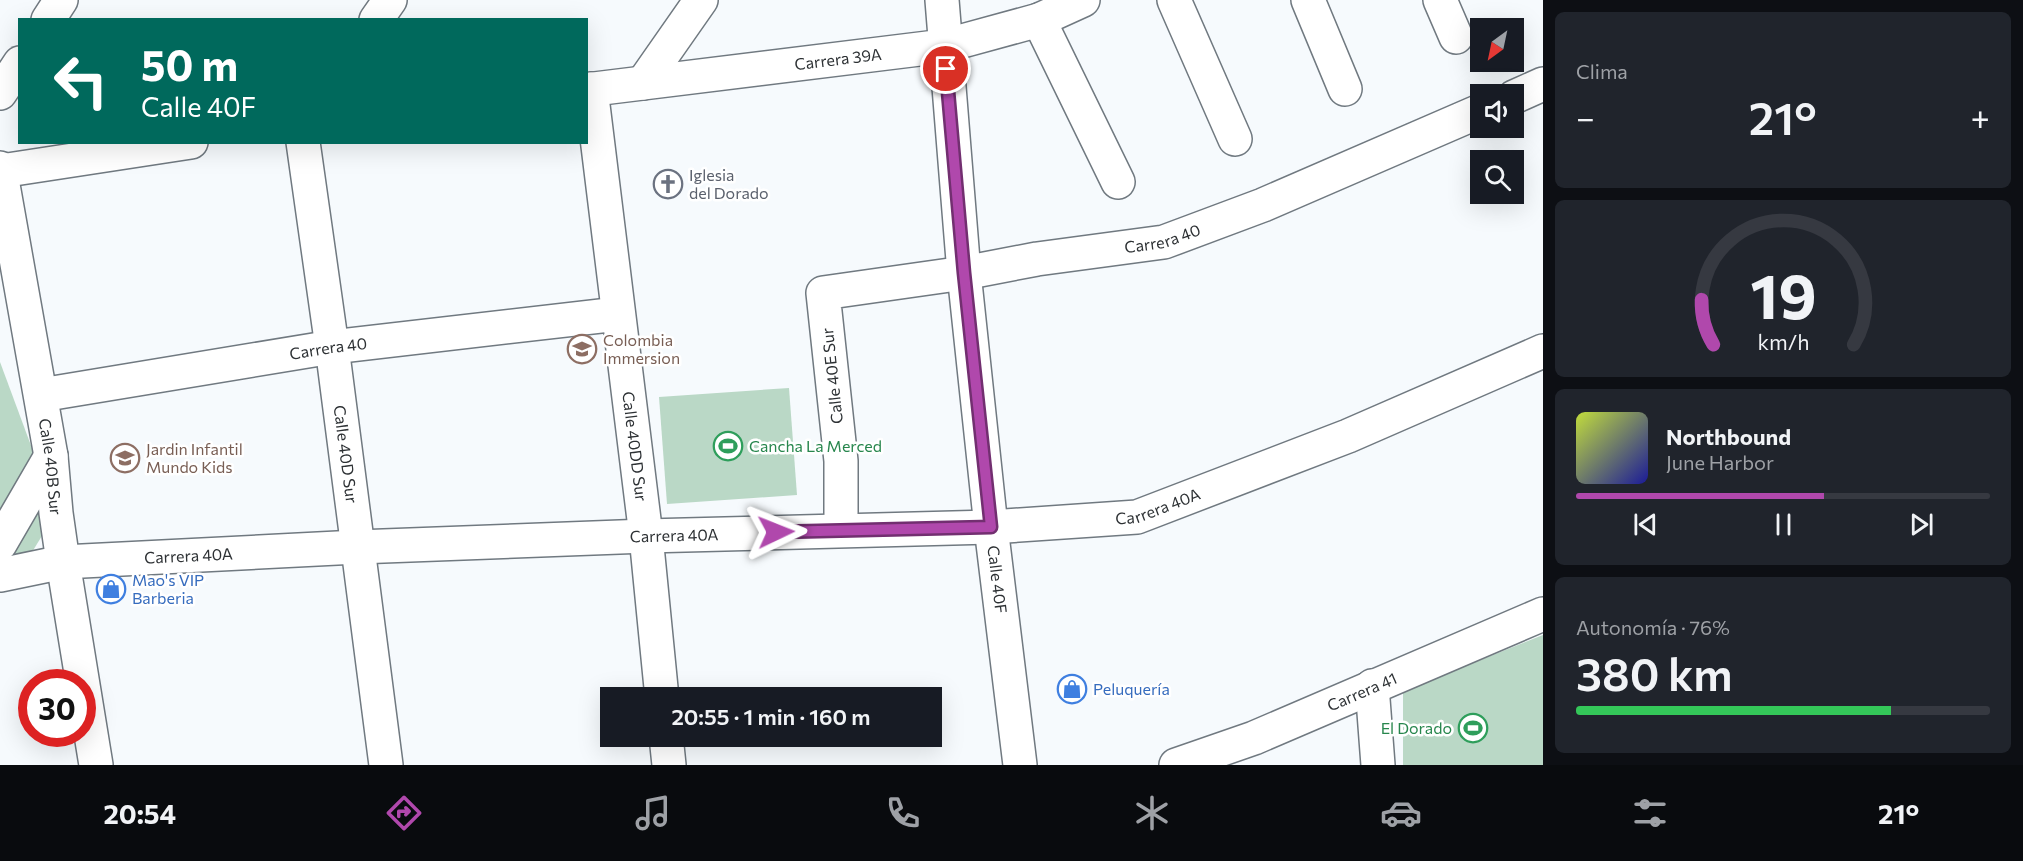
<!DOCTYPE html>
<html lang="es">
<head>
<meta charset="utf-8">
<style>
  body { margin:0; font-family:Commissioner,sans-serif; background:#20242c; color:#f1f3f6; height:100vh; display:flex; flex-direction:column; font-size:22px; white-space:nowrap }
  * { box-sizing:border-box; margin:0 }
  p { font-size:20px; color:#9ea1a6 }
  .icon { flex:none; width:33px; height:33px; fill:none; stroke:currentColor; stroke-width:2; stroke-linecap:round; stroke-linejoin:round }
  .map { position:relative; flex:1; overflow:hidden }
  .drawer { display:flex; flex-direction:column; gap:12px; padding:12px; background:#0d0f14; width:480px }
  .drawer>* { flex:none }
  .top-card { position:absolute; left:18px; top:18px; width:570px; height:126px; border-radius:0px; box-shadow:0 6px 24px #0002; background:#00695c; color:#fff; overflow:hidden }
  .needle { width:39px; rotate:213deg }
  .fabs { position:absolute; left:1470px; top:18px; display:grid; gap:12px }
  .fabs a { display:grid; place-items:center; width:54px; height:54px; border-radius:0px; background:#171b24; box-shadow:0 6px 24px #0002; font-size:30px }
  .speed { position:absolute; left:18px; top:669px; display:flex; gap:12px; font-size:30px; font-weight:700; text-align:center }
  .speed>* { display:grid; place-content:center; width:78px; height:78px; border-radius:50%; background:#171b24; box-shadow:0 6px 24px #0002; line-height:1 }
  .speed .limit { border:9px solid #d22; background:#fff; color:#111 }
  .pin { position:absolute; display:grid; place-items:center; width:51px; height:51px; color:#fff; margin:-26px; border:3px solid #fff; border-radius:50%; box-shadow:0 2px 6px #0007 }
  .me { position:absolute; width:66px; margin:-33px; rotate:88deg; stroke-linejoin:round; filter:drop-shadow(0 0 4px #0008) }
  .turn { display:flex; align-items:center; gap:21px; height:126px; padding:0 24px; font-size:27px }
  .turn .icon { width:78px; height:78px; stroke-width:2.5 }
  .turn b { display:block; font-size:42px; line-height:51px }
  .big { font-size:45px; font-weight:600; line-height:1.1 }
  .drawer .widget { flex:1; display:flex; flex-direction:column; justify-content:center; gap:9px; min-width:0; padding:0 21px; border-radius:9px; background:#20242c }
  .drawer .dial { align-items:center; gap:0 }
  .dial svg { height:156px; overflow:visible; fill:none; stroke:#363941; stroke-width:7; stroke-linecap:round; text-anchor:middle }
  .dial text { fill:#f1f3f6; stroke:none }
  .song { display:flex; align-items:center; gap:18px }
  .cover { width:72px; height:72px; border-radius:9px; background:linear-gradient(135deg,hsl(70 70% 55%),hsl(240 70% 35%)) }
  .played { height:6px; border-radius:3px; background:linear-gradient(90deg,#b048ac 60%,#363941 60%) }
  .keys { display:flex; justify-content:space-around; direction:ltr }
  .heat { display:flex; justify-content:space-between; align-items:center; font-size:33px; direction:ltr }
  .charge { height:9px; border-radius:4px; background:linear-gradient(90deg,#34c759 76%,#363941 0) }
  .trip { position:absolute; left:600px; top:687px; width:342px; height:60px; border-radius:0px; background:#171b24; box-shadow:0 6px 24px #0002; font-weight:600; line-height:60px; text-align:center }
  .tab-bar { display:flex; height:96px; justify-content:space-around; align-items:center; background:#090b0e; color:#9ea1a6 }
  .tab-bar .icon { width:42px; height:42px }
  .tab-bar .active { color:#b048ac }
  .tab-bar b { font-size:27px; color:#f1f3f6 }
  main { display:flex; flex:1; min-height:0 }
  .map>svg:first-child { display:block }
  .green { fill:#bad8c6 }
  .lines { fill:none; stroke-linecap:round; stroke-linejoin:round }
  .minor-casing { stroke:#707980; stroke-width:36 }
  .minor { stroke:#fff; stroke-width:33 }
  .route-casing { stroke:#722f70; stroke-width:15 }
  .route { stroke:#b048ac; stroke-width:10 }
  .labels { text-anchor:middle; stroke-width:5; stroke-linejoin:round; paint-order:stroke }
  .street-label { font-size:16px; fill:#2d3134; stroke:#fff }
  .worship-label { font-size:16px; fill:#5b616d; stroke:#fff; text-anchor:start }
  .education-label { font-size:16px; fill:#785e54; stroke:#fff; text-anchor:start }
  .leisure-label { font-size:16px; fill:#27864d; stroke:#fff; text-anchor:start }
  .shop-label { font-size:16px; fill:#366cbe; stroke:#fff; text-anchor:start }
</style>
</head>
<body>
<main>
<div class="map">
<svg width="1543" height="765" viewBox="0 0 1543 765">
  <rect width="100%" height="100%" fill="#f6fafd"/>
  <g class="green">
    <polygon points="0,362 56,513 21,570 0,572"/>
    <polygon points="789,388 797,495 667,504 659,397"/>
    <polygon points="1543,635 1543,765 1403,765 1403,691"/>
  </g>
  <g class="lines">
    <g class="minor-casing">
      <g id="minor">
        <path id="s1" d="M942,0L964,273L991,527L1020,765"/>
        <polyline points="1174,0 1235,139"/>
        <polyline points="1308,0 1345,89"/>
        <polyline points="1440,0 1456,37"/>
        <polyline points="48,20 61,0"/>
        <polyline points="376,20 390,0"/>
        <polyline points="1039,20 1118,182"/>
        <polyline points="643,83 701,0"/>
        <path id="s2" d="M591,89L646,536L662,698"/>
        <path id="s3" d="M586,90L944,46L1039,20L1083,0"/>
        <polyline points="0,93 20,63"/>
        <polyline points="1514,97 1543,84"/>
        <path id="s4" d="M303,142L332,347L386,765"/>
        <path id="s5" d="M0,168L51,456L56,513L63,562L96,765"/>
        <polyline points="1,171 191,142"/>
        <path id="s6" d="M41,395L332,347L618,314"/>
        <path id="s7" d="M841,530V461L823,293L964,273L1037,259L1164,242L1263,205L1480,111"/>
        <polyline points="0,544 51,456"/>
        <path id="s8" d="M0,575L63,562L357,547L646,536L991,527L1137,517L1348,436L1543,351"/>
        <polyline points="1372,686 1378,765"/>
        <polyline points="666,736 669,765"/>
        <path id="s9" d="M1176,765L1254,738L1543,614"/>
      </g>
    </g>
    <use href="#minor" class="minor"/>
  </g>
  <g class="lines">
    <g class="route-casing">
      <polyline id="route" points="776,532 991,527 964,273 946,69"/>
    </g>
    <use href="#route" class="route"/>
  </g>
  <defs>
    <g id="church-ring" transform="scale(1.5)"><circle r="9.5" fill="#fff" stroke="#6b7280" stroke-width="1.5"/><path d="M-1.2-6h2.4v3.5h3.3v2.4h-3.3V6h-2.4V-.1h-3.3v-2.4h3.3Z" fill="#6b7280"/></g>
    <g id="school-ring" transform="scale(1.5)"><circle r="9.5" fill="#fff" stroke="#8d6e63" stroke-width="1.5"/><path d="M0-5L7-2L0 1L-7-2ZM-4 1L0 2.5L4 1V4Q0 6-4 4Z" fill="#8d6e63"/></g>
    <g id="stadium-ring" transform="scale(1.5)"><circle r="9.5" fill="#fff" stroke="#2e9e5b" stroke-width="1.5"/><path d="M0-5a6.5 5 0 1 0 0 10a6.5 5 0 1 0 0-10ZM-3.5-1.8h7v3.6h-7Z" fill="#2e9e5b"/></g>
    <g id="shop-ring" transform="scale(1.5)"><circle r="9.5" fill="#fff" stroke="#3f7fe0" stroke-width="1.5"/><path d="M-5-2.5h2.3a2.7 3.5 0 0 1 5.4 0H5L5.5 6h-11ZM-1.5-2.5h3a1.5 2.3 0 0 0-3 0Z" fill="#3f7fe0"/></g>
  </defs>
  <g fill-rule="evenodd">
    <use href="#church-ring" x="668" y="184"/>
    <use href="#school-ring" x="582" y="349"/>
    <use href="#stadium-ring" x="728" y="446"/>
    <use href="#school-ring" x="125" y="458"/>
    <use href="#shop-ring" x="111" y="589"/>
    <use href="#shop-ring" x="1072" y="689"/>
    <use href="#stadium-ring" x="1473" y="728"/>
  </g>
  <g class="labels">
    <g class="street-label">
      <text dy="6" stroke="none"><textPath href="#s3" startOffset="254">Carrera 39A</textPath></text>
      <text dy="6" stroke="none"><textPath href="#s7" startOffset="582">Carrera 40</textPath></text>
      <text dy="6" stroke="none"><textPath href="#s6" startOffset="291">Carrera 40</textPath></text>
      <text transform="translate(832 376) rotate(-96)" y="6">Calle 40E Sur</text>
      <text dy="6" stroke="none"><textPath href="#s2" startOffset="360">Calle 40DD Sur</textPath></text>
      <text dy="6" stroke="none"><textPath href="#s4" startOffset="315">Calle 40D Sur</textPath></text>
      <text dy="6" stroke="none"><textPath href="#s5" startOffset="303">Calle 40B Sur</textPath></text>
      <text dy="6" stroke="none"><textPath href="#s8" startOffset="1162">Carrera 40A</textPath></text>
      <text dy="6" stroke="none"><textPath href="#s8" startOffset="676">Carrera 40A</textPath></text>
      <text dy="6" stroke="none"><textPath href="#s8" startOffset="190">Carrera 40A</textPath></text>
      <text dy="6" stroke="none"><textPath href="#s1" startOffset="582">Calle 40F</textPath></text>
      <text dy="6" stroke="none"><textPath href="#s9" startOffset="200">Carrera 41</textPath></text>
    </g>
    <g class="worship-label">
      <text x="689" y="181">Iglesia<tspan x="689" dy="18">del Dorado</tspan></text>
    </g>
    <g class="education-label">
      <text x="603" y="346">Colombia<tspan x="603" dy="18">Immersion</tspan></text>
      <text x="146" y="455">Jardin Infantil<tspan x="146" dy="18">Mundo Kids</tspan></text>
    </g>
    <g class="leisure-label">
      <text x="749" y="452">Cancha La Merced</text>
      <text x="1452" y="734" text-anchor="end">El Dorado</text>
    </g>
    <g class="shop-label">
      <text x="132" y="586">Mao's VIP<tspan x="132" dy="18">Barberia</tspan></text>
      <text x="1093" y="695">Peluquería</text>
    </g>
  </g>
</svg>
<div class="fabs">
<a><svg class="needle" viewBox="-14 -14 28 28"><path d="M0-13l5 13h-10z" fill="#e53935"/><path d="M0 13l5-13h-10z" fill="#9ea1a6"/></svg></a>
<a><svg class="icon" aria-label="sound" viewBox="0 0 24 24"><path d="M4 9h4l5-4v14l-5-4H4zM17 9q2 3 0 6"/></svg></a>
<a><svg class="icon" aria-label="search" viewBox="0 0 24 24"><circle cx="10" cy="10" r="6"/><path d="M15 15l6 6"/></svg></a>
</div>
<div class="speed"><div class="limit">30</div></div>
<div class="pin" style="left:946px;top:69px;background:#d93025"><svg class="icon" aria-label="arrive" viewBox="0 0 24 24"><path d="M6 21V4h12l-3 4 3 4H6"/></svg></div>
<svg class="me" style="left:776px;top:532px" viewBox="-20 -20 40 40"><path d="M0-17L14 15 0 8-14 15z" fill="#b048ac" stroke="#fff" stroke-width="4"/></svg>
<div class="trip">20:55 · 1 min · 160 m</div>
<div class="top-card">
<div class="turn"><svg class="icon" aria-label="left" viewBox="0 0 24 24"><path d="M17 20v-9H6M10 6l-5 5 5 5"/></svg><div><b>50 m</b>Calle 40F</div></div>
</div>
</div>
<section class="drawer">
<div class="widget"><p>Clima</p>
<div class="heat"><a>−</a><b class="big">21°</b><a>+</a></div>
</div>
<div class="widget dial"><svg viewBox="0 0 100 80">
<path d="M14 69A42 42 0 1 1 86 69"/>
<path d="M14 69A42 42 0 0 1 8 46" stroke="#b048ac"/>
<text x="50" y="56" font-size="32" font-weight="700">19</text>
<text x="50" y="72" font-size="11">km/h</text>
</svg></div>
<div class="widget">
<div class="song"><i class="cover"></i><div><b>Northbound</b><p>June Harbor</p></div></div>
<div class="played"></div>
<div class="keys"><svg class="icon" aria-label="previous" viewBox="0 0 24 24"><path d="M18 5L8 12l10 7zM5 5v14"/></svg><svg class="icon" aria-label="pause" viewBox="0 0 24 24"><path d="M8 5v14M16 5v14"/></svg><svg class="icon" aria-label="next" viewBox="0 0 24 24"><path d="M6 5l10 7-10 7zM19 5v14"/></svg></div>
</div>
<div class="widget"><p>Autonomía · 76%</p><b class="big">380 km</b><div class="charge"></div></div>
</section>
</main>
<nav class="tab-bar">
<b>20:54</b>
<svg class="icon active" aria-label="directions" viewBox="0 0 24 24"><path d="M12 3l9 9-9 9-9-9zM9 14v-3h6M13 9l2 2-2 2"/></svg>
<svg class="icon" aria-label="music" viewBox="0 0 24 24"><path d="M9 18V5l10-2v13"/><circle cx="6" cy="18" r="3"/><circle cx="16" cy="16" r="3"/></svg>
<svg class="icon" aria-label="phone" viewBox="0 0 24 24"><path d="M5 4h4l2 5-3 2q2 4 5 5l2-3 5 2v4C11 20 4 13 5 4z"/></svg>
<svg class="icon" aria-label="climate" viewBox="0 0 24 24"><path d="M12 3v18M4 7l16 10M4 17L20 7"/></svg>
<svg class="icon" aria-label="car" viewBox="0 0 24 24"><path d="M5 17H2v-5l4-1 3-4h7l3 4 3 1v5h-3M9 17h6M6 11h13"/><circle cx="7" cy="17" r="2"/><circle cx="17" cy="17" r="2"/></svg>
<svg class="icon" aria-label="filters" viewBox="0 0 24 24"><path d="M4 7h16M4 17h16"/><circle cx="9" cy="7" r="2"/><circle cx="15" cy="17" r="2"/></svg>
<b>21°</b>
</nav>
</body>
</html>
